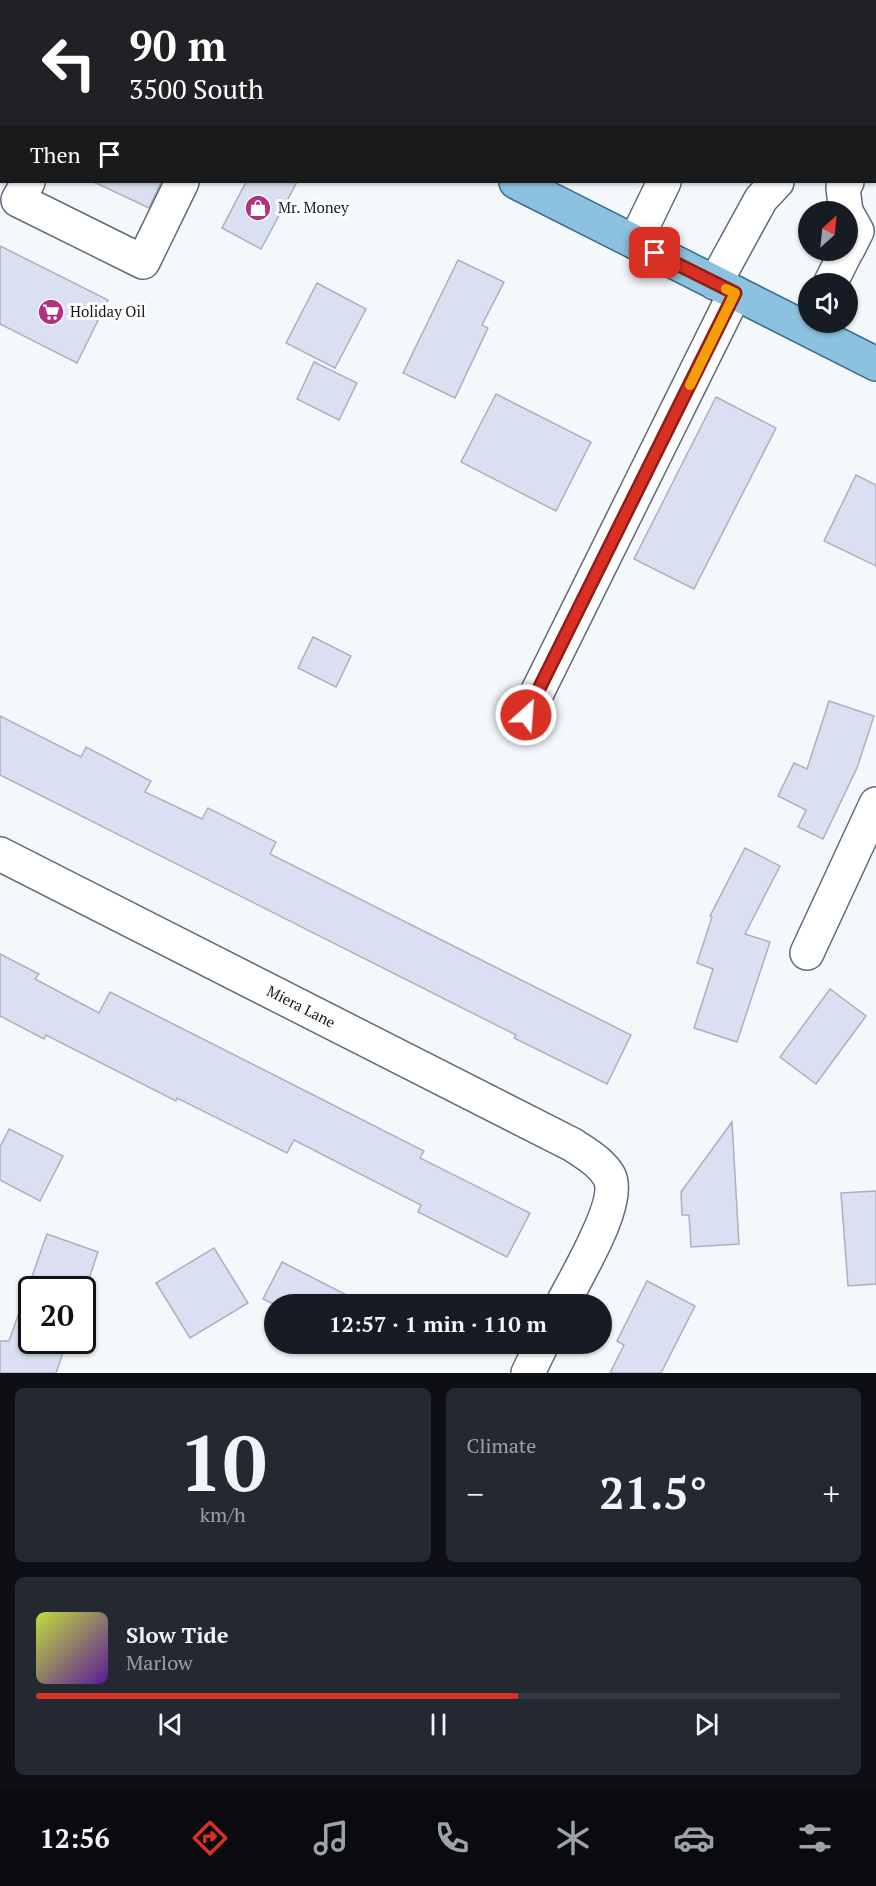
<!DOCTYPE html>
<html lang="en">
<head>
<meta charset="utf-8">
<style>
  body { margin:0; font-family:"PT Serif",serif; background:#242831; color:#f1f3f6; height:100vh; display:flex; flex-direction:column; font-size:22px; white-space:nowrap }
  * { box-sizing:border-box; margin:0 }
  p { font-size:20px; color:#9ea1a6 }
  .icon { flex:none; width:33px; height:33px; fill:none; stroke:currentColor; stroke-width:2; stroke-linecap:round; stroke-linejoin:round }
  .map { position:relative; height:1373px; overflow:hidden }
  .panel { display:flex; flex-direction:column; gap:15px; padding:15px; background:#0d0f14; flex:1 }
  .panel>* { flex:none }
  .hud { position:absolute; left:0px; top:0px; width:876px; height:183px; box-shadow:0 2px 4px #0004; background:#202124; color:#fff; overflow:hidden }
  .needle { width:39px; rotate:27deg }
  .fabs { position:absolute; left:798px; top:201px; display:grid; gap:12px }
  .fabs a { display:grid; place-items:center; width:60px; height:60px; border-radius:50%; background:#171b24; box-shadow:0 2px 4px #0004; font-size:30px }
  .speed { position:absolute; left:18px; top:1276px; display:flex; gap:12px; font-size:30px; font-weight:700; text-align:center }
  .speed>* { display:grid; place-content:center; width:78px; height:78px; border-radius:50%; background:#171b24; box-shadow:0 2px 4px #0004; line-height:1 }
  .speed .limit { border:3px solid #111; border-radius:9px; background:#fff; color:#111 }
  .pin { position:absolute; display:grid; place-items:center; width:51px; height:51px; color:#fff; margin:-26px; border-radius:12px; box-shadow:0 3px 9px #0006 }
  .me { position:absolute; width:66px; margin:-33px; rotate:26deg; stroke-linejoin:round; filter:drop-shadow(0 0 4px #0008) }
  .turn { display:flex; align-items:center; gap:21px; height:126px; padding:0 30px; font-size:27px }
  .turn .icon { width:78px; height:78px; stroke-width:2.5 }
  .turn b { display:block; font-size:42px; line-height:51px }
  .then { display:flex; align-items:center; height:57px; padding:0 30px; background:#0003; gap:12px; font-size:22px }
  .big { font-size:45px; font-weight:700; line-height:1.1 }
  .panel .card { flex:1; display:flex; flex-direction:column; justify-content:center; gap:9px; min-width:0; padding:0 21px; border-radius:9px; background:#242831 }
  .panel .dial { align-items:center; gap:0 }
  .dial b { font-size:78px; line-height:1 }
  .song { display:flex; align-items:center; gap:18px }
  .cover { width:72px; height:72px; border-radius:9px; background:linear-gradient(135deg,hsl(70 70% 55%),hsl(270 70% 35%)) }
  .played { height:6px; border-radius:3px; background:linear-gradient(90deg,#d93025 60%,#363941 60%) }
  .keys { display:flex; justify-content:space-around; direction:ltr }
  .heat { display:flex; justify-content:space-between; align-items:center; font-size:33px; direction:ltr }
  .panel .tiles { flex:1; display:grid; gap:15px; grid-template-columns:1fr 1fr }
  .card:last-child { grid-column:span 2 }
  .trip { position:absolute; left:264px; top:1294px; width:348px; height:60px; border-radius:30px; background:#171b24; box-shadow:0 2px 4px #0004; font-weight:700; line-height:60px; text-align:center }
  .menu { display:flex; height:96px; justify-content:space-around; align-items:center; background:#090b0e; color:#9ea1a6 }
  .menu .icon { width:42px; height:42px }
  .menu .selected { color:#d93025 }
  .menu b { font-size:27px; color:#f1f3f6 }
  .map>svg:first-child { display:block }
  .building { fill:#dadff1; stroke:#aab0c3; stroke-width:1.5 }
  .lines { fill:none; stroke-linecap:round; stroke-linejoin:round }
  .minor-casing { stroke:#606c7c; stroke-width:36 }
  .major-casing { stroke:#306d8e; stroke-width:36 }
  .minor { stroke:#fff; stroke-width:33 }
  .major { stroke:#8cc2df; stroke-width:33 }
  .route-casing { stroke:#8d1f18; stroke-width:15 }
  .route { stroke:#d93025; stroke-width:10 }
  .slow { stroke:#f59e0b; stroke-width:10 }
  .labels { text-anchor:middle; stroke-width:6; stroke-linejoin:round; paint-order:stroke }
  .poi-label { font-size:15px; fill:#14191f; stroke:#fff; text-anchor:start }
  .street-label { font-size:15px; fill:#14191f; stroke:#fff }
</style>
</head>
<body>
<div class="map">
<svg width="876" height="1373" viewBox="0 0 876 1373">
  <rect width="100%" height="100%" fill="#f5f8fb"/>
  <g class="building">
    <polygon points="94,182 161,182 149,208"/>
    <polygon points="246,182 297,182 261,249 222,228"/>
    <polygon points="0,246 108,300 77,363 0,324"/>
    <polygon points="458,260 504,282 482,325 488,328 455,398 403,373"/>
    <polygon points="317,283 366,309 335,368 286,343"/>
    <polygon points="314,362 357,383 339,420 297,399"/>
    <polygon points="496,394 591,442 556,511 461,462"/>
    <polygon points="716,397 776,428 694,589 634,559"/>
    <polygon points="856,475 876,485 876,566 824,541"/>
    <polygon points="313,637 351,656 336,687 298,668"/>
    <polygon points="829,701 874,716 857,768 823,839 798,827 806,810 778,796 794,763 807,769"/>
    <polygon points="0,716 81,757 86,747 151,781 145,792 202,819 208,808 276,842 270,854 631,1035 607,1084 514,1038 516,1035 0,775"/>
    <polygon points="745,848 780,866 745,934 770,942 737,1042 694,1028 713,969 697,963 712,917 710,916"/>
    <polygon points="0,954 39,974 35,979 99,1013 110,992 424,1151 420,1158 530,1213 507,1257 418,1212 421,1205 294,1140 287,1153 177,1098 176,1101 46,1035 44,1039 0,1016"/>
    <polygon points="830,989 866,1016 816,1084 780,1057"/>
    <polygon points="732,1122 739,1244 691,1247 689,1215 682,1215 681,1192"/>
    <polygon points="9,1129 63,1156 40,1201 0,1180 0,1147"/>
    <polygon points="876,1191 876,1284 848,1286 841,1193"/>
    <polygon points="47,1234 98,1252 85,1290 32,1290 32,1341 67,1341 56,1373 0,1373 0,1341 9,1341"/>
    <polygon points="214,1248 248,1303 190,1338 156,1283"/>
    <polygon points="282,1262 366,1305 275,1305 263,1299"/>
    <polygon points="647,1281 695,1306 661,1373 610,1373 624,1345 617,1341"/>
  </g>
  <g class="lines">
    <g class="minor-casing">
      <g id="minor">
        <polyline points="40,2 41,0"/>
        <polyline points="377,2 378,0"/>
        <polyline points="470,2 471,0"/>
        <polyline points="612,2 613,0"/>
        <polyline points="750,2 750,0"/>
        <polyline points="870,2 871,0"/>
        <polyline points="0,81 2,78"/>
        <polyline points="874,125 876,124"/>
        <polyline points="0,152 2,153"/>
        <polyline points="28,182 18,200 143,262 182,182"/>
        <polyline points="846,212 843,188 847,182"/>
        <polyline points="848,215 857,231 848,249"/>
        <polyline points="635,242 664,182"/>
        <polyline points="715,283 761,199 777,182"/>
        <polyline points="830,284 847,250"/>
        <polyline points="526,715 735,293"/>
        <path d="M0,854L573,1145C586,1154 601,1162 609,1176C623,1202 575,1278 562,1305"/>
        <polyline points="807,953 876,804"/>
        <polyline points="528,1373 542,1344"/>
      </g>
    </g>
    <g class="major-casing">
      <g id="major">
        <polyline points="158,0 161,2"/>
        <polyline points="516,182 876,364"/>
      </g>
    </g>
    <use href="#minor" class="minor"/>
    <use href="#major" class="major"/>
  </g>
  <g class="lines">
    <g class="route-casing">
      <polyline id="route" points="526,715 735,293 655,253"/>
    </g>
    <use href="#route" class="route"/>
    <polyline class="slow" points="690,385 735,293 726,289"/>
  </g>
  <defs>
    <g id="shop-disc" transform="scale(1.35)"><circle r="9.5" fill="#b03383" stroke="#fff"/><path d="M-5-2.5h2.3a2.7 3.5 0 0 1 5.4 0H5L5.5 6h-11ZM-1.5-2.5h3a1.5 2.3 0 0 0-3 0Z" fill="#fff"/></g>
    <g id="supermarket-disc" transform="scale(1.35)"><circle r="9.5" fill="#b03383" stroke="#fff"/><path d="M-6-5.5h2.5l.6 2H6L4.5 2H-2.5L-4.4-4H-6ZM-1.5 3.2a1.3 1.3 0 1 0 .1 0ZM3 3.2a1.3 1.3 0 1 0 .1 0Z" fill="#fff"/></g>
  </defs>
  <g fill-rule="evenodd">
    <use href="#shop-disc" x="258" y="208"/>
    <use href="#supermarket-disc" x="51" y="312"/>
  </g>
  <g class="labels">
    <g class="poi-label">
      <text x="278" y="213">Mr. Money</text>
      <text x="70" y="317">Holiday Oil</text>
    </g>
    <g class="street-label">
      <text transform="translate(301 1007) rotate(27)" y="5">Miera Lane</text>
    </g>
  </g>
</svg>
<div class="fabs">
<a><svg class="needle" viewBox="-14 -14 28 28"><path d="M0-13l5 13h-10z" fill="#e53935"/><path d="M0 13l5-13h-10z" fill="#9ea1a6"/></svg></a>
<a><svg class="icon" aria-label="sound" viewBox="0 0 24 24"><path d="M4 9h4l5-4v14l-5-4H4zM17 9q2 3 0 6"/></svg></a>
</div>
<div class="speed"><div class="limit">20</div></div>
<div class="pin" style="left:655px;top:253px;background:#d93025"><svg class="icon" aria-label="arrive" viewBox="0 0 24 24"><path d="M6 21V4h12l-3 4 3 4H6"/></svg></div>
<svg class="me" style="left:526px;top:715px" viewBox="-20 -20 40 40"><circle r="17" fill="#d93025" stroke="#fff" stroke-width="3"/><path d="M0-11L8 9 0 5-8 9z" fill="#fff"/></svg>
<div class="trip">12:57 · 1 min · 110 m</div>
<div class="hud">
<div class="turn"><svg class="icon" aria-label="left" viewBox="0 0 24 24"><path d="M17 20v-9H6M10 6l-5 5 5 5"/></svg><div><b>90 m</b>3500 South</div></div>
<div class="then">Then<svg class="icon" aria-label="arrive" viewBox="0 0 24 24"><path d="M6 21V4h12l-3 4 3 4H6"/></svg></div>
</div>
</div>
<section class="panel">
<div class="tiles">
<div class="card dial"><b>10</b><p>km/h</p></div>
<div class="card"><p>Climate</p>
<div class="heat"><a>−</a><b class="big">21.5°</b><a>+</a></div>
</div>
<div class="card">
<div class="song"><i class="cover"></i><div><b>Slow Tide</b><p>Marlow</p></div></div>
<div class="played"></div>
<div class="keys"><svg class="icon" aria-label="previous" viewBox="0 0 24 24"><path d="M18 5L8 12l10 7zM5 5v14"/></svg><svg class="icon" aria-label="pause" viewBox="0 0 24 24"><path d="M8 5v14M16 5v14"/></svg><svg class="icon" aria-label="next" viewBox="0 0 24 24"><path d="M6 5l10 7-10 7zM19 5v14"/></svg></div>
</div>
</div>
</section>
<nav class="menu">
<b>12:56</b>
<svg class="icon selected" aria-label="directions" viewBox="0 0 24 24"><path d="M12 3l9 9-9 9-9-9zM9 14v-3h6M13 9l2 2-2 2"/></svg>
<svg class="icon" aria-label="music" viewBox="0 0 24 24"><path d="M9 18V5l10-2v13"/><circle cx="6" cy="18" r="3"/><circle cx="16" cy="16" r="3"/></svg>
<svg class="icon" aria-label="phone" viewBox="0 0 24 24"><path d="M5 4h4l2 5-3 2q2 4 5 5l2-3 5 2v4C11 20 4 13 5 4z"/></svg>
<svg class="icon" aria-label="climate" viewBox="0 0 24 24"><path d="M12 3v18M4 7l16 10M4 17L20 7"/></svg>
<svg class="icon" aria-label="car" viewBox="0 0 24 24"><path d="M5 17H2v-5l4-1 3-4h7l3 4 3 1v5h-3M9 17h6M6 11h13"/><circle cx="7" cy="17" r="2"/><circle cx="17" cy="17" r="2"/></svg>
<svg class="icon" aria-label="filters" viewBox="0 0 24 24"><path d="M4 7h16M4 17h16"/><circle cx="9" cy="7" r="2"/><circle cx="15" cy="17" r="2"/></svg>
</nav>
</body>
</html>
